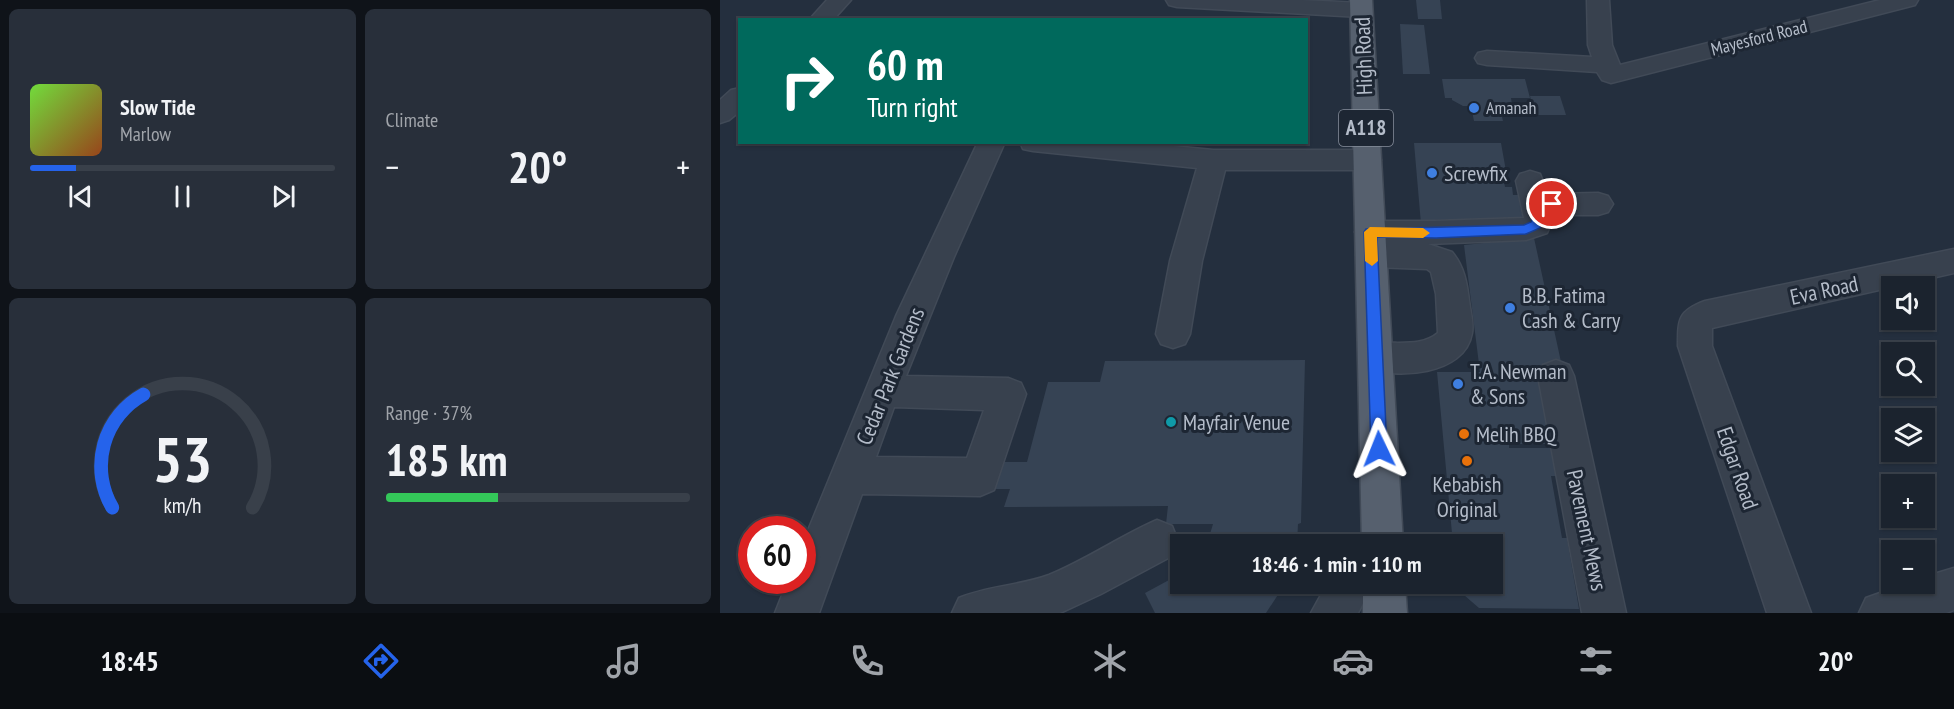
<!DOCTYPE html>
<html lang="en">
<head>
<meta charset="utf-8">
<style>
  body { margin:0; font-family:"PT Sans Narrow",sans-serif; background:#282f3a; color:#f1f3f6; height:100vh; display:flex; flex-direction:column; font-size:22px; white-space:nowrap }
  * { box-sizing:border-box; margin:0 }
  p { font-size:20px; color:#a0a4aa }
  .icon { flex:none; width:33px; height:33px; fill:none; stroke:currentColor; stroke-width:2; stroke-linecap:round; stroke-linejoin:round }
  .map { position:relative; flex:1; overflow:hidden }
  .drawer { display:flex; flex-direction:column; gap:9px; padding:9px; background:#0f1319; width:720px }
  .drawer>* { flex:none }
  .top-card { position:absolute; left:18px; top:18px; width:570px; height:126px; border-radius:0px; box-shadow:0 2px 4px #0004,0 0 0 2px #39404a; background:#00695c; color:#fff; overflow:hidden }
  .buttons { position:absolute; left:1161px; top:276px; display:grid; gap:12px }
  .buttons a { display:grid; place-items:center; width:54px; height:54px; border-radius:0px; background:#1b232e; box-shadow:0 2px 4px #0004,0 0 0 2px #39404a; font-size:30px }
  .speed { position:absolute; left:18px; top:516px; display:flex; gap:12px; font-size:30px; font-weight:700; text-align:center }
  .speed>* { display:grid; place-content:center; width:78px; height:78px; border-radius:50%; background:#1b232e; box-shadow:0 2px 4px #0004,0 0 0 2px #39404a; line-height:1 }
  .speed .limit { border:9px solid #d22; background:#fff; color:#111 }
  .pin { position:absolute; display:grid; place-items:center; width:51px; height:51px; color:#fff; margin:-26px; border:3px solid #fff; border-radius:50%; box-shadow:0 2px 6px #0007 }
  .me { position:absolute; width:66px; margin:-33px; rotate:358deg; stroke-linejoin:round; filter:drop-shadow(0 0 4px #0008) }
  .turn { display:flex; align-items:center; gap:21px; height:126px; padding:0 30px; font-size:27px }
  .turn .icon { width:78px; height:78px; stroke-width:2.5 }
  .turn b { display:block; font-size:42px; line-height:51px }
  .big { font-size:45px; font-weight:700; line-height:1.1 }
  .drawer .card { flex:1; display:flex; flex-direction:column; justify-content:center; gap:9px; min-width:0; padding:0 21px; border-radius:9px; background:#282f3a }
  .drawer .dial { align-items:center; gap:0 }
  .dial svg { height:156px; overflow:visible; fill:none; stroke:#39404a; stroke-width:7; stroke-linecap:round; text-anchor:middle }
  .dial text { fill:#f1f3f6; stroke:none }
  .song { display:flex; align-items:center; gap:18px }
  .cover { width:72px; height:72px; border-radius:9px; background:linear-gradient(135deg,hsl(100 70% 55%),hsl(20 70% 35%)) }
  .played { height:6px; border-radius:3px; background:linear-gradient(90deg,#2563eb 15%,#39404a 15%) }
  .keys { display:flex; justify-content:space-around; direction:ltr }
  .heat { display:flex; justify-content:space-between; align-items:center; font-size:33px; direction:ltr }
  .charge { height:9px; border-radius:4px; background:linear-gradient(90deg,#34c759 37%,#39404a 0) }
  .drawer .tiles { flex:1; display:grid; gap:9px; grid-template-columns:repeat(2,1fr) }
  .trip { position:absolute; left:450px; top:534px; width:333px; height:60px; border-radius:0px; background:#1b232e; box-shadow:0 2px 4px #0004,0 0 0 2px #39404a; font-weight:700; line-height:60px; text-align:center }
  .tabs { display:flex; height:96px; justify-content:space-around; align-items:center; background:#0b0e12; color:#a0a4aa }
  .tabs .icon { width:42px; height:42px }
  .tabs .on { color:#2563eb }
  .tabs b { font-size:27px; color:#f1f3f6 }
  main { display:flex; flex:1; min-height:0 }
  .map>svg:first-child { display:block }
  .building { fill:#364354 }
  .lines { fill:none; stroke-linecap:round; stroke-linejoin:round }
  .minor-casing { stroke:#414a57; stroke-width:3 }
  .major-casing { stroke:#414a57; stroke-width:3 }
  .minor { fill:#38414e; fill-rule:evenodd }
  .major { fill:#56606e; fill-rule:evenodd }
  .route { fill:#2563eb; stroke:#184099; stroke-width:1.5 }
  .slow { fill:#f59e0b }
  .shop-dot { fill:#3f7fe0; stroke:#1d2633; stroke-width:2 }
  .culture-dot { fill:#0f9aa8; stroke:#1d2633; stroke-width:2 }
  .food-dot { fill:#e8710a; stroke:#1d2633; stroke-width:2 }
  .labels { text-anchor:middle; stroke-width:6; stroke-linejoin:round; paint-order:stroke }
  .far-street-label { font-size:18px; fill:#b4bcc9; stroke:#1d2633 }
  .far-poi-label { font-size:18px; fill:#b4bcc9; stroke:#1d2633; text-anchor:start }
  .shield { fill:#1d2633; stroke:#878f9c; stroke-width:1.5 }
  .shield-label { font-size:21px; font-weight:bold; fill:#b4bcc9 }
  .street-label { font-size:22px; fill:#b4bcc9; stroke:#1d2633 }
  .poi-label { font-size:22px; fill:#b4bcc9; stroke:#1d2633; text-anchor:start }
</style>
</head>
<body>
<main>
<section class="drawer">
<div class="tiles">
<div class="card">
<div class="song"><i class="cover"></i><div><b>Slow Tide</b><p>Marlow</p></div></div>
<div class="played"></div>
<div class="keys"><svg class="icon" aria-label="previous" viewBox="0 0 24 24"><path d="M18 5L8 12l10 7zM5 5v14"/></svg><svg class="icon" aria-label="pause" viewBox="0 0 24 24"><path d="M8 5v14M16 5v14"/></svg><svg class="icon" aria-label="next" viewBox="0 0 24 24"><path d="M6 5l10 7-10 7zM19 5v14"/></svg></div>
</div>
<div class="card"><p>Climate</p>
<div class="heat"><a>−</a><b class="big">20°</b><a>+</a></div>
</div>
<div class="card dial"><svg viewBox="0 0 100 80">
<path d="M14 69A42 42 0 1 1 86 69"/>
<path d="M14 69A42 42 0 0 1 30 11" stroke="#2563eb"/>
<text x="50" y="56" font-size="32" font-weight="700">53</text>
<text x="50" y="72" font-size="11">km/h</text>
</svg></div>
<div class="card"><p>Range · 37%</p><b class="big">185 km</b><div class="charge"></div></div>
</div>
</section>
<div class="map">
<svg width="1234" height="613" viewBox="0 0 1234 613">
  <rect width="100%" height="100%" fill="#242f3e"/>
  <g class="building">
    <polygon points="696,0 720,0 722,19 698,19"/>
    <polygon points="680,24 704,25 710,74 683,74"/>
    <polygon points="722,79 805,79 810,98 791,98 792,105 779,105 783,121 754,121 751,106 743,106 732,100 732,98 725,98"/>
    <polygon points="810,96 840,96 846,115 815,115"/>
    <polygon points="694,143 781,143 786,171 782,171 785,187 792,187 793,195 798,195 803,218 715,220 716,224 701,224"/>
    <polygon points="814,238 843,371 819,373 832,444 789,444 789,448 833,448 837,476 831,476 842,538 847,538 859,609 759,608 737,589 737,584 772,584 772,544 733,544 717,372 760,372 744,245"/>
    <polygon points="585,360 581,523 578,524 577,544 487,544 493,524 446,524 448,506 284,507 290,489 275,489 283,462 307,462 328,382 380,382 385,361"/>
    <polygon points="449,580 461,594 465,591 457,584 460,581 460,584 565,584 546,613 435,613 425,593"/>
  </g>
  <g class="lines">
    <g class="minor-casing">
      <g id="minor">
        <polygon points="107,0 131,0 113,20 89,20"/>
        <polygon points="446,0 582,0 641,3 649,5 652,10 649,15 641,17 457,7 449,5"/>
        <polygon points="867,0 889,0 892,45 900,65 1160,0 1198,0 1195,5 891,83 882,80 877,72 767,65 758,63 755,58 758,53 767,51 872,57 868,45"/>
        <polygon points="20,88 20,111 9,120 0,123 0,100 11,90"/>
        <path d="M258,142H285L234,257L186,376L288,378L301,383L306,394L274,490L260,496L142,494L99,613H55L68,580H82V545L103,494L176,316ZM174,407L264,410L247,458L156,457Z"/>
        <polygon points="300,142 413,142 493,150 647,150 657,153 661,160 657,167 647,170 505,170 482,261 470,334 465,344 453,348 441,344 436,334 450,261 477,168 313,151 303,149"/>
        <path d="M810,171L820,174L828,194L878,193L888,196L893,204L888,212L878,215H835L827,233L806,240L708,244L732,252C744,266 747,283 749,300C750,310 754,323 752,333C745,376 676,379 644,368L639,357L644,346C668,338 698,350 718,333L716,294L711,272L707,269L652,267L641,264L636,255L641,246L650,243L639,240L635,232L639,224L650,221H715L804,218L796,181L800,174Z"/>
        <path d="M1234,249V273L992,328V346L1091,613H1047L958,346C958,319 958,311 985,301Z"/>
        <polygon points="836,360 849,365 854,376 906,613 862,613 818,376 823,365"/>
        <path d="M437,520L452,526L458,541L452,556L381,594L340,613H232L239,598C267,586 299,586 329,575C366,560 400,536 437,520Z"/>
        <polygon points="1234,568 1234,610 1226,613 1139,613 1146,598 1185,584 1204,584 1204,577"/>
        <polygon points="607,584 653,584 638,613 591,613"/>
      </g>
    </g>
    <g class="major-casing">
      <g id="major">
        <polygon points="630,0 652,0 683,544 642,544"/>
        <polygon points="643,584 685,584 687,613 643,613"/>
      </g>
    </g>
    <use href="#minor" class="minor"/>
    <use href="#major" class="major"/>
  </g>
  <polygon class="route" points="832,200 838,204 836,207 828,210 820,228 806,234 716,238 657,237 667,449 664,454 659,456 653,454 651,449 644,232 646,229 804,225 811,222 819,204"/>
  <polygon class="slow" points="650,227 703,228 710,233 703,238 657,237 658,261 652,266 645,261 644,232"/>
  <g class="shop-dot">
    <circle cx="754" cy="108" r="6"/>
    <circle cx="712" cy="173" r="6"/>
    <circle cx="790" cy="308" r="6"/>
    <circle cx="738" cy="384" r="6"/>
  </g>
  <circle class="culture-dot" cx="451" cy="422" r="6"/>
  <g class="food-dot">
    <circle cx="744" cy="434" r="6"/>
    <circle cx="747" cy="461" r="6"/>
  </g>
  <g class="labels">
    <g class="far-street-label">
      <text transform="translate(1039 38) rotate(-14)" y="6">Mayesford Road</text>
    </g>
    <g class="far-poi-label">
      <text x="766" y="114">Amanah</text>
    </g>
    <rect class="shield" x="619" y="110" width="54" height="36" rx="4.5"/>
    <g class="shield-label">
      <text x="646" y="135">A118</text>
    </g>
    <g class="street-label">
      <text transform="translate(643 56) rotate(-92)" y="8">High Road</text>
      <text transform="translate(1104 290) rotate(-12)" y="8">Eva Road</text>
      <text transform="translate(170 376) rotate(-68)" y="8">Cedar Park Gardens</text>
      <text transform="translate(1018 468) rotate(71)" y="8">Edgar Road</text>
      <text transform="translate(867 530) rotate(78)" y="8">Pavement Mews</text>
    </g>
    <g class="poi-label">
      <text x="724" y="181">Screwfix</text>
      <text x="802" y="303">B.B. Fatima<tspan x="802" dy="25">Cash &amp; Carry</tspan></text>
      <text x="750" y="379">T.A. Newman<tspan x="750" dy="25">&amp; Sons</tspan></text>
      <text x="463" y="430">Mayfair Venue</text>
      <text x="756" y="442">Melih BBQ</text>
      <text x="747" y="492" text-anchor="middle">Kebabish<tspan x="747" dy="25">Original</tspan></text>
    </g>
  </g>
</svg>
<div class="buttons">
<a><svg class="icon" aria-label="sound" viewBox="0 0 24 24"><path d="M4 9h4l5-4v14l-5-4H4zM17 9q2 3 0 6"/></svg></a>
<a><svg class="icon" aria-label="search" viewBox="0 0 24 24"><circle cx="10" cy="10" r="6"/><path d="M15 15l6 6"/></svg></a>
<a><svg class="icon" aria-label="layers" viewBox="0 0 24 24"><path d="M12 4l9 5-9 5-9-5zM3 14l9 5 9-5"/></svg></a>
<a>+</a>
<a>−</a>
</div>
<div class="speed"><div class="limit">60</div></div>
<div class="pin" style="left:832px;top:204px;background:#d93025"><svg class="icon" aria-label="arrive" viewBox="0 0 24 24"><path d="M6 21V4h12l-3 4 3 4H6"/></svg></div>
<svg class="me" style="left:659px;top:449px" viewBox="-20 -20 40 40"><path d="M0-17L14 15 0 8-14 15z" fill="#2563eb" stroke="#fff" stroke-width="4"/></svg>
<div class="trip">18:46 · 1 min · 110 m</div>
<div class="top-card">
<div class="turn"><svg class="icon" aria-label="right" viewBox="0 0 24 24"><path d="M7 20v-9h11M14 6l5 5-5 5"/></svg><div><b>60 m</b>Turn right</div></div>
</div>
</div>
</main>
<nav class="tabs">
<b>18:45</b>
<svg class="icon on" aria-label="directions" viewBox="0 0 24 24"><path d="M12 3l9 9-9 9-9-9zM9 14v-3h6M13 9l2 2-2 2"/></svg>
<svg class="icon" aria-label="music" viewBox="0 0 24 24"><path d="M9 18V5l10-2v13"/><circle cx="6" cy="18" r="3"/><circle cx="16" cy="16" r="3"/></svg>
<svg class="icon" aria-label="phone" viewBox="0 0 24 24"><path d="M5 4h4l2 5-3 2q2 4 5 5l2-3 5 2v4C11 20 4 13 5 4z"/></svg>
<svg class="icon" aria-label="climate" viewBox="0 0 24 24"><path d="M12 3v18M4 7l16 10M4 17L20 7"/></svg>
<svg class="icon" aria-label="car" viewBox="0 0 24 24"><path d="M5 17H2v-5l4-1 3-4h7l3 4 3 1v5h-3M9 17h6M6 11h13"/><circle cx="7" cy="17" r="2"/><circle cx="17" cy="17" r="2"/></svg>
<svg class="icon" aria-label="filters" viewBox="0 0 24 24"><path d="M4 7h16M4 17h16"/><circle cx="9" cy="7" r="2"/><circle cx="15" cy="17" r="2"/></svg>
<b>20°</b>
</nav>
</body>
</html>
